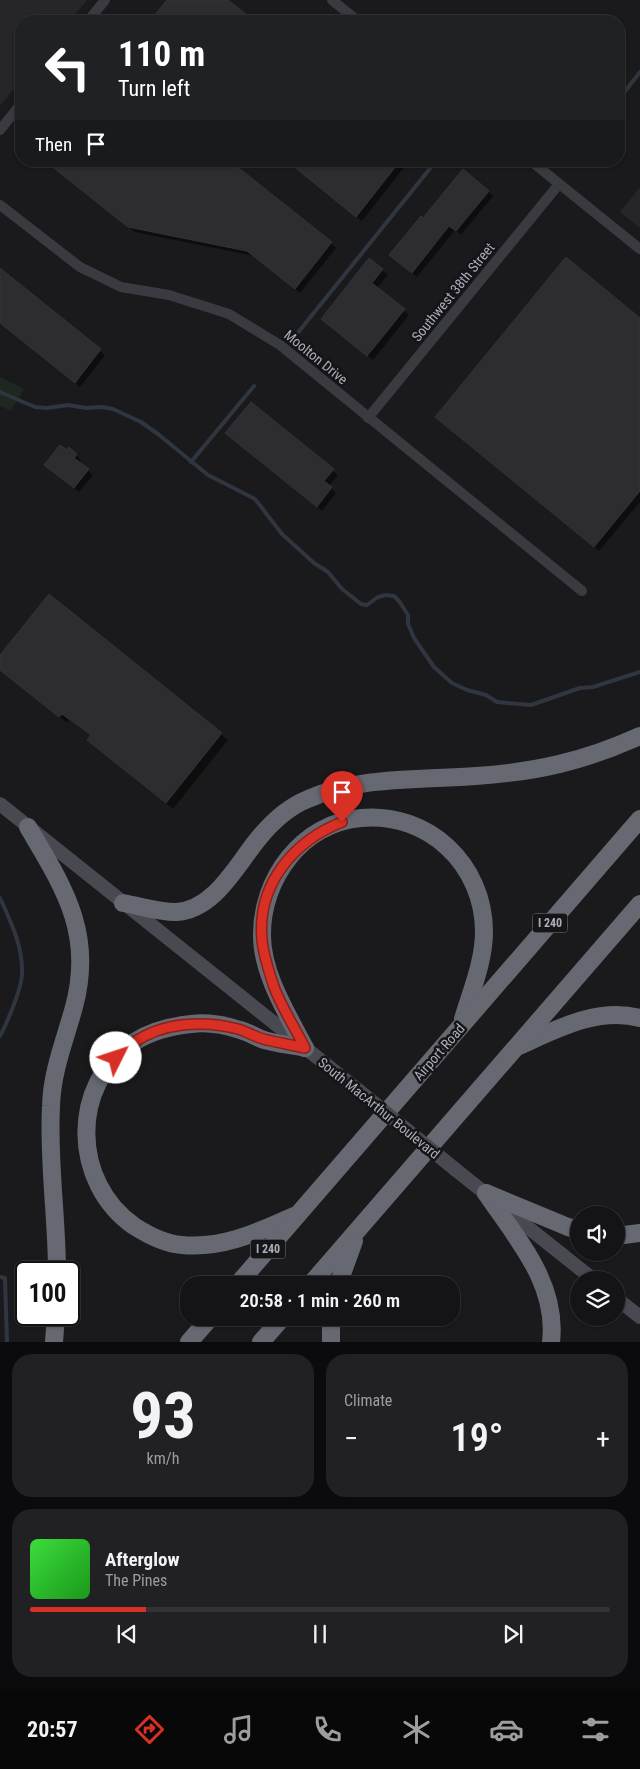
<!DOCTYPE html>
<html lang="en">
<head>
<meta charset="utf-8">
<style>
  body { margin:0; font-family:"Roboto Condensed",sans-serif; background:#212022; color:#f1f3f6; height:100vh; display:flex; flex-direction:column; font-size:19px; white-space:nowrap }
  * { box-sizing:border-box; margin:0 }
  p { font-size:16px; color:#9d9ea0 }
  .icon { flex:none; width:28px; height:28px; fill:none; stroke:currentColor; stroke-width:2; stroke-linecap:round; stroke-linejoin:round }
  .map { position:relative; height:1342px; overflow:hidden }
  .drawer { display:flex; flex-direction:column; gap:12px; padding:12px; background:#0b0a0c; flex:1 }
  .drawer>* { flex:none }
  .top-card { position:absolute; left:15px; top:15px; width:610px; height:152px; border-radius:20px; box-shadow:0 1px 4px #0004,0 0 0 1px #333234; background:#202124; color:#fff; overflow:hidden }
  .tools { position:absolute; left:570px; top:1206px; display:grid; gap:10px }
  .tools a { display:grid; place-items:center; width:55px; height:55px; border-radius:50%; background:#141315; box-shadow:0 1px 4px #0004,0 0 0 1px #333234; font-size:25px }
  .speed { position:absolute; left:15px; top:1261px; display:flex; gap:10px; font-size:25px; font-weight:700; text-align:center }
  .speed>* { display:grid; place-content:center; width:65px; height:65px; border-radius:50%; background:#141315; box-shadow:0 1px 4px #0004,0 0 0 1px #333234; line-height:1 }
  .speed .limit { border:2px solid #111; border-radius:8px; background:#fff; color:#111 }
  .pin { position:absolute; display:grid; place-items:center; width:42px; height:42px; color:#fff; margin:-51px -21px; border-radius:50% 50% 50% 0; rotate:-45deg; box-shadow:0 0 5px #0007 }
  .pin .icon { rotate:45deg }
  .me { position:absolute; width:55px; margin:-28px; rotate:49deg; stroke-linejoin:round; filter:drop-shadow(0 0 4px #0008) }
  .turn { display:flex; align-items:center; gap:18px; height:105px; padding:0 20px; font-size:22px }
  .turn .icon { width:65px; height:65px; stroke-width:2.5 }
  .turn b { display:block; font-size:35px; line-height:42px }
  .then { display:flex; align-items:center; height:48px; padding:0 20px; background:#0003; gap:10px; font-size:19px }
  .big { font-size:38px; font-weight:600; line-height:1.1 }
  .drawer .widget { flex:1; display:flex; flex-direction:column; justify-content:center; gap:8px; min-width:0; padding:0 18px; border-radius:20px; background:#212022 }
  .drawer .dial { align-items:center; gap:0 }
  .dial b { font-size:65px; line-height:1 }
  .song { display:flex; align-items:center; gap:15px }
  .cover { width:60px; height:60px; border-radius:8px; background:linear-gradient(135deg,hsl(120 70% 55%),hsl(120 70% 35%)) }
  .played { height:5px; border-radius:2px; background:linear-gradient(90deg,#d93025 20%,#333234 20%) }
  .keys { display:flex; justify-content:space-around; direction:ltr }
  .heat { display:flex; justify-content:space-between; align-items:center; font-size:28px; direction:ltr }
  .drawer .tiles { flex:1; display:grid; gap:12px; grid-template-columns:1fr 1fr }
  .widget:last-child { grid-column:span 2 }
  .trip { position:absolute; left:180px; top:1276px; width:280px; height:50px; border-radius:20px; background:#141315; box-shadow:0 1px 4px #0004,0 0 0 1px #333234; font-weight:600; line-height:50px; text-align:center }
  .tabs { display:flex; height:80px; justify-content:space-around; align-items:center; background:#080808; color:#9d9ea0 }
  .tabs .icon { width:35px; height:35px }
  .tabs .selected { color:#d93025 }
  .tabs b { font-size:22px; color:#f1f3f6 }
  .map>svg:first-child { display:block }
  .built { fill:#262529 }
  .green { fill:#1f2721 }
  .shadow { fill:#0007 }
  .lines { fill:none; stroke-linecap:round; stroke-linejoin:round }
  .stream { stroke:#2f3640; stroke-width:4 }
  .building { fill:#2d2c30; stroke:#343338 }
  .minor { stroke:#3a3a41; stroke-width:10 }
  .secondary { stroke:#484951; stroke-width:14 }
  .motorway { stroke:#666872; stroke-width:18 }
  .secondary-bridge { stroke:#484951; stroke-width:14 }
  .route-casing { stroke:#8d1f18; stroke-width:12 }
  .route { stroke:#d93025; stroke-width:9 }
  .labels { text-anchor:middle; stroke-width:5; stroke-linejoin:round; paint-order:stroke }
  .shield { fill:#151417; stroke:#7f808a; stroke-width:1 }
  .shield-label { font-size:12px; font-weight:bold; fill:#acaebb }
  .street-label { font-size:14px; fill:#acaebb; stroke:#151417 }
</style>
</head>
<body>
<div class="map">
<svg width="640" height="1342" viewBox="0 0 640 1342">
  <rect width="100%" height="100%" fill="#1a191c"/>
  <g class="built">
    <polygon points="0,0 87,0 69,21 21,21 21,80 0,106"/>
    <polygon points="640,187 640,228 620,212"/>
  </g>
  <polygon class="green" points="0,377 24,389 11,411 0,406"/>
  <g class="shadow">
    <polygon points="168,0 226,0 253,21 152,21"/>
    <polygon points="287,161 409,161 362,221"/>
    <polygon points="49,164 331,243 336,248 300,293 254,256 135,232"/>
    <polygon points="488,191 493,196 461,235 455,230 417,277 396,260"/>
    <polygon points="369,260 388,275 377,288 409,315 373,360 327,324"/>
    <polygon points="0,269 105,355 80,387 0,322"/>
    <polygon points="640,320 640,502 599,551 441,422"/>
    <polygon points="251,404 338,475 329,486 336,493 322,511 232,438"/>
    <polygon points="76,455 81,460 79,463 93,475 79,492 51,469"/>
    <polygon points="0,657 221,734 228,740 173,809 95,746 92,736 69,720 67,723 0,669"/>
  </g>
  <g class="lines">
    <g class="stream">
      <polyline points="619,99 640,72"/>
      <polyline points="292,340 436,161"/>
      <polyline points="0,392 35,407 47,408 68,405 86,408 102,407 113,409 141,422 158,434 208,475 255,499 282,534 314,563 328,572 342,589 361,604 367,605 378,597 386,595 394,596 399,601 408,615 408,624 414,638 434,667 452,683 467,690 486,695 497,702 531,705 580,688 593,687 640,672"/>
      <polyline points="191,462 254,386"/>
      <path d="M0,898C11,922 23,947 22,973C22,988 7,1023 0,1036"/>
      <polyline points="0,1277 5,1278 7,1342"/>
    </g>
  </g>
  <g class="building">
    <polygon points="167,0 228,0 255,21 150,21"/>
    <polygon points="45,161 230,161 332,242 295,289 247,251 128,227"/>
    <polygon points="287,161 400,161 356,217"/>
    <polygon points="463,169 489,191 456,231 449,226 412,273 389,255 421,216 423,218"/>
    <polygon points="566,257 640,318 640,491 594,547 435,417"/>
    <polygon points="369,258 383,269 372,283 405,309 367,356 321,319"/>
    <polygon points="0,268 101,349 75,383 0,323"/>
    <polygon points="251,402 334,469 324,481 332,487 317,507 225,433"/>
    <polygon points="60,445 67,450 69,447 77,454 74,458 89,469 74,488 44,465"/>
    <polygon points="49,594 222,733 166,803 87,740 91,735 62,714 59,717 0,670 0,655"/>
  </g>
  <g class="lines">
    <g class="minor">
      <polyline points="332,0 358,21"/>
      <polyline points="88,21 105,0"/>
      <polyline points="0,130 21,104"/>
      <polyline points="531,161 640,249"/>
      <polyline points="0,205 80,267 121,287 169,295 229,314 280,345 582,591"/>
      <polyline points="368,418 559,184"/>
    </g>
    <g class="secondary">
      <polyline points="0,804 358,1090"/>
      <polyline points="456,1170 594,1280"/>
      <polyline points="616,1298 640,1317"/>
    </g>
    <g class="motorway">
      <path d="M28,827C64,888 94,933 74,1007C65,1040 52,1071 51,1106C48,1162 57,1217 57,1272"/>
      <path d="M123,903C140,906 158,912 176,912C214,910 236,866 258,839C271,823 288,807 308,799C360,776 420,780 476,776C536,772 585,761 640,736"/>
      <path d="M519,1046C557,1029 597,1007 640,1018"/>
      <path d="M305,1048C288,1015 262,974 262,936C261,879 302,823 361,818C429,812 484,865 484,932C484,961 471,992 463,1019"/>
      <path d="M486,1193C516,1238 558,1283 551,1342"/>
      <polyline points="486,1193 568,1227 579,1230"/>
      <path d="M294,1216C258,1232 223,1249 182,1245C165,1244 148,1235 134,1226C72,1183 69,1085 134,1042C151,1031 172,1026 191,1024C206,1022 225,1025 240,1030C248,1032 256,1037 264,1040C277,1044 292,1045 305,1048"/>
      <polyline points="616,1236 640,1233"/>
      <polyline points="237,1285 640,819"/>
      <polyline points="310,1285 640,904"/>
      <polyline points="338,1285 354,1241"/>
      <polyline points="54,1342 56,1315"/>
      <polyline points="189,1342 210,1318"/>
      <polyline points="261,1342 282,1318"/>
      <polyline points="331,1342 331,1318"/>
    </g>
    <polyline class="secondary-bridge" points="358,1090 456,1170"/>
  </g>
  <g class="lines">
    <g class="route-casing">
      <path id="route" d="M116,1058C122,1053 127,1047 133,1043C163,1022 204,1020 238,1029C248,1032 257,1038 267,1040C280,1043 292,1045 305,1048C295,1028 282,1008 274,987C269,971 263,955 262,939C257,884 294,841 342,822"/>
    </g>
    <use href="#route" class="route"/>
  </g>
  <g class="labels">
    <g class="shield">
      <rect x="532.5" y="913.5" width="35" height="19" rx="4"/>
      <rect x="250.5" y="1239.5" width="35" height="19" rx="4"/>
    </g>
    <g class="shield-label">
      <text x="550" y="927">I 240</text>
      <text x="268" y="1253">I 240</text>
    </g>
    <g class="street-label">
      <text transform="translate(453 292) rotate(-51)" y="5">Southwest 38th Street</text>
      <text transform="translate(316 357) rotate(39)" y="5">Moolton Drive</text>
      <text transform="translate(439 1052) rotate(-49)" y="5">Airport Road</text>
      <text transform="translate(379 1108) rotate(39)" y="5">South MacArthur Boulevard</text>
    </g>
  </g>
</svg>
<div class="tools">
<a><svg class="icon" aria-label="sound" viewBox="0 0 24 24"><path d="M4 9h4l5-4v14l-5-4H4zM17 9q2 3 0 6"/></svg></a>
<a><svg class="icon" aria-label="layers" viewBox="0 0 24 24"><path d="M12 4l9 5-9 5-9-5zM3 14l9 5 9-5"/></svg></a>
</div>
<div class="speed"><div class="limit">100</div></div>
<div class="pin" style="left:342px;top:822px;background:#d93025"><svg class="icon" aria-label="arrive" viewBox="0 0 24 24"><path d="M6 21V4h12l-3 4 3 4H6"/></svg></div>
<svg class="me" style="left:116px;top:1058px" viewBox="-20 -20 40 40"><circle r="19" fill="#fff"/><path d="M0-13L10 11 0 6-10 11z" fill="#d93025"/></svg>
<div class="trip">20:58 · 1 min · 260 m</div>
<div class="top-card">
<div class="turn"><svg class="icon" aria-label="left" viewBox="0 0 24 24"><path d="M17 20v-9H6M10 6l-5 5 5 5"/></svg><div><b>110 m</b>Turn left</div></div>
<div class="then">Then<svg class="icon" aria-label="arrive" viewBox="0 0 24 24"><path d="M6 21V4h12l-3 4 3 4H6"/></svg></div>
</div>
</div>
<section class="drawer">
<div class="tiles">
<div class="widget dial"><b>93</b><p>km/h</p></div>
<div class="widget"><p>Climate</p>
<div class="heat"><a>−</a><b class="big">19°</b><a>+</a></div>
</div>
<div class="widget">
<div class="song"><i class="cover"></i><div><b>Afterglow</b><p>The Pines</p></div></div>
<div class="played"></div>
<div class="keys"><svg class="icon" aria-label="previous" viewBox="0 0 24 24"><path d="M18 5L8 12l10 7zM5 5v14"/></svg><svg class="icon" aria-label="pause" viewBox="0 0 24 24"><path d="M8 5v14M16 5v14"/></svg><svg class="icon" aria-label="next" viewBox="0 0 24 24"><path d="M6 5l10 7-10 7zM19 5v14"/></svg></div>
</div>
</div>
</section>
<nav class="tabs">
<b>20:57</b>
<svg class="icon selected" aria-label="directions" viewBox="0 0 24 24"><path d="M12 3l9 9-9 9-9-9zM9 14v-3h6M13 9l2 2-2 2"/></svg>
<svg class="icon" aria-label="music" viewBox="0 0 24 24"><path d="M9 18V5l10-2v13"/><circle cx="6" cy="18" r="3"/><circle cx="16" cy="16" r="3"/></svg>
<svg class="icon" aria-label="phone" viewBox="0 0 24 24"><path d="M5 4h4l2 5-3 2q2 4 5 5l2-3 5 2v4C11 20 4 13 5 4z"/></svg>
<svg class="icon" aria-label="climate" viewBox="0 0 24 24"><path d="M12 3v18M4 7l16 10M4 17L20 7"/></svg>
<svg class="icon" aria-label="car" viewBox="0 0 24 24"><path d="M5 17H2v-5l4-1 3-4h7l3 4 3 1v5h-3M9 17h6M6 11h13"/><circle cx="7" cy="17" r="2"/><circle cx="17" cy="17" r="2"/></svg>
<svg class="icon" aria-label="filters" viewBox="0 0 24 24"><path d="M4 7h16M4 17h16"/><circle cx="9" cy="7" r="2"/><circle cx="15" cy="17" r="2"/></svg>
</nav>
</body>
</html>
